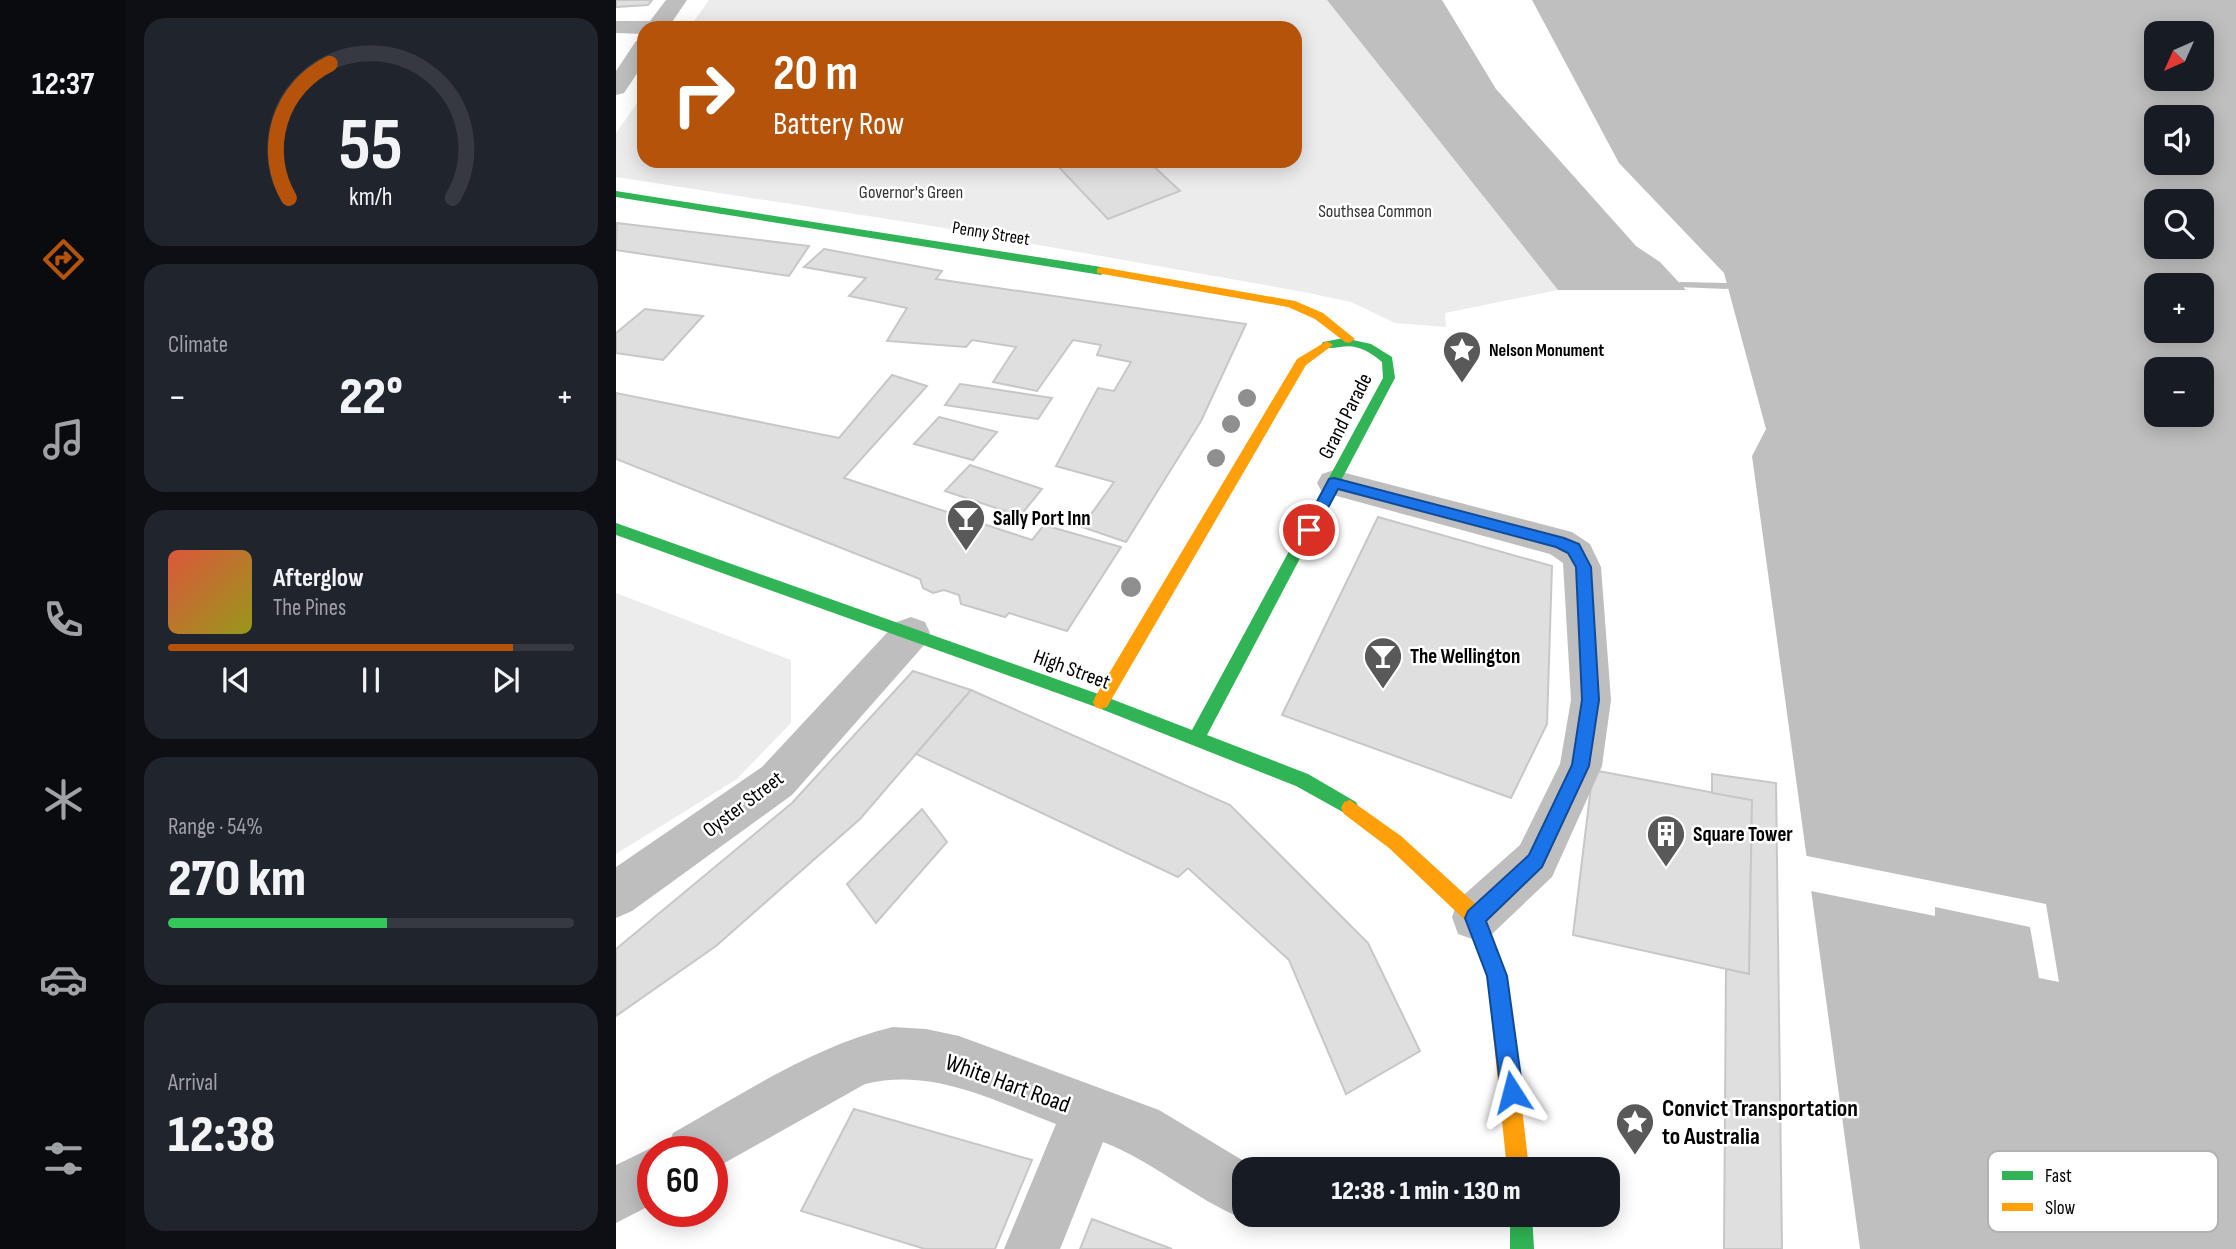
<!DOCTYPE html>
<html lang="en">
<head>
<meta charset="utf-8">
<style>
  body { margin:0; font-family:"Sofia Sans Condensed",sans-serif; background:#20242c; color:#f1f3f6; height:100vh; display:flex; flex-direction:column; font-size:26px; white-space:nowrap }
  * { box-sizing:border-box; margin:0 }
  p { font-size:23px; color:#9ea1a6 }
  .icon { flex:none; width:38px; height:38px; fill:none; stroke:currentColor; stroke-width:2; stroke-linecap:round; stroke-linejoin:round }
  .map { position:relative; flex:1; overflow:hidden }
  .side { display:flex; flex-direction:column; gap:18px; padding:18px; background:#0d0f14; width:490px }
  .side>* { flex:none }
  .guide { position:absolute; left:21px; top:21px; width:665px; height:147px; border-radius:21px; box-shadow:0 4px 18px #0003; background:#b45309; color:#fff; overflow:hidden }
  .needle { width:46px; rotate:225deg }
  .buttons { position:absolute; left:1528px; top:21px; display:grid; gap:14px }
  .buttons a { display:grid; place-items:center; width:70px; height:70px; border-radius:14px; background:#171b24; box-shadow:0 4px 18px #0003; font-size:35px }
  .speed { position:absolute; left:21px; top:1136px; display:flex; gap:14px; font-size:35px; font-weight:700; text-align:center }
  .speed>* { display:grid; place-content:center; width:91px; height:91px; border-radius:50%; background:#171b24; box-shadow:0 4px 18px #0003; line-height:1 }
  .speed .limit { border:10px solid #d22; background:#fff; color:#111 }
  .pin { position:absolute; display:grid; place-items:center; width:60px; height:60px; color:#fff; margin:-30px; border:4px solid #fff; border-radius:50%; box-shadow:0 2px 7px #0007 }
  .me { position:absolute; width:77px; margin:-38px; rotate:351deg; stroke-linejoin:round; filter:drop-shadow(0 0 5px #0008) }
  .turn { display:flex; align-items:center; gap:24px; height:147px; padding:0 21px; font-size:32px }
  .turn .icon { width:91px; height:91px; stroke-width:2.5 }
  .turn b { display:block; font-size:49px; line-height:60px }
  .big { font-size:52px; font-weight:800; line-height:1.1 }
  .side .tile { flex:1; display:flex; flex-direction:column; justify-content:center; gap:10px; min-width:0; padding:0 24px; border-radius:21px; background:#20242c }
  .side .dial { align-items:center; gap:0 }
  .dial svg { height:182px; overflow:visible; fill:none; stroke:#363941; stroke-width:7; stroke-linecap:round; text-anchor:middle }
  .dial text { fill:#f1f3f6; stroke:none }
  .song { display:flex; align-items:center; gap:21px }
  .cover { width:84px; height:84px; border-radius:10px; background:linear-gradient(135deg,hsl(10 70% 55%),hsl(60 70% 35%)) }
  .played { height:7px; border-radius:4px; background:linear-gradient(90deg,#b45309 85%,#363941 85%) }
  .keys { display:flex; justify-content:space-around; direction:ltr }
  .heat { display:flex; justify-content:space-between; align-items:center; font-size:38px; direction:ltr }
  .charge { height:10px; border-radius:5px; background:linear-gradient(90deg,#34c759 54%,#363941 0) }
  .trip { position:absolute; left:616px; top:1157px; width:388px; height:70px; border-radius:21px; background:#171b24; box-shadow:0 4px 18px #0003; font-weight:800; line-height:70px; text-align:center }
  main { display:flex; flex:1; min-height:0 }
  .menu { display:flex; flex-direction:column; width:126px; justify-content:space-around; align-items:center; background:#090b0e; color:#9ea1a6 }
  .menu .icon { width:49px; height:49px }
  .menu .active { color:#b45309 }
  .menu b { font-size:32px; color:#f1f3f6 }
  .map>svg:first-child { display:block }
  .green { fill:#ececec }
  .water { fill:#bfbfbf; fill-rule:evenodd }
  .pier { fill:#fff }
  .lines { fill:none; stroke-linecap:round; stroke-linejoin:round }
  .stream { fill:#bfbfbf; fill-rule:evenodd }
  .building { fill:#dfdfdf; stroke:#c7c7c7; stroke-width:2 }
  .street { fill:#bebebe; fill-rule:evenodd }
  .fast { fill:#30b455; fill-rule:evenodd }
  .slow { fill:#ff9f0a; fill-rule:evenodd }
  .tree { fill:#8f8f8f }
  .route { fill:#1a73e8; stroke:#114b97; stroke-width:2 }
  .labels { text-anchor:middle; stroke-width:5; stroke-linejoin:round; paint-order:stroke }
  .far-park-label { font-size:18px; fill:#333; stroke:#fff }
  .far-street-label { font-size:18px; fill:#000; stroke:#fff }
  .far-poi-label { font-size:18px; font-weight:bold; fill:#000; stroke:#fff; text-anchor:start }
  .street-label { font-size:21px; fill:#000; stroke:#fff }
  .poi-label { font-size:21px; font-weight:bold; fill:#000; stroke:#fff; text-anchor:start }
  .near-street-label { font-size:24px; fill:#000; stroke:#fff }
  .near-poi-label { font-size:24px; font-weight:bold; fill:#000; stroke:#fff; text-anchor:start }
  .key { fill:#fff; stroke:#b2b2b2; stroke-width:2 }
  .key-label { font-size:19px; fill:#000 }
</style>
</head>
<body>
<main>
<nav class="menu">
<b>12:37</b>
<svg class="icon active" aria-label="directions" viewBox="0 0 24 24"><path d="M12 3l9 9-9 9-9-9zM9 14v-3h6M13 9l2 2-2 2"/></svg>
<svg class="icon" aria-label="music" viewBox="0 0 24 24"><path d="M9 18V5l10-2v13"/><circle cx="6" cy="18" r="3"/><circle cx="16" cy="16" r="3"/></svg>
<svg class="icon" aria-label="phone" viewBox="0 0 24 24"><path d="M5 4h4l2 5-3 2q2 4 5 5l2-3 5 2v4C11 20 4 13 5 4z"/></svg>
<svg class="icon" aria-label="climate" viewBox="0 0 24 24"><path d="M12 3v18M4 7l16 10M4 17L20 7"/></svg>
<svg class="icon" aria-label="car" viewBox="0 0 24 24"><path d="M5 17H2v-5l4-1 3-4h7l3 4 3 1v5h-3M9 17h6M6 11h13"/><circle cx="7" cy="17" r="2"/><circle cx="17" cy="17" r="2"/></svg>
<svg class="icon" aria-label="filters" viewBox="0 0 24 24"><path d="M4 7h16M4 17h16"/><circle cx="9" cy="7" r="2"/><circle cx="15" cy="17" r="2"/></svg>
</nav>
<section class="side">
<div class="tile dial"><svg viewBox="0 0 100 80">
<path d="M14 69A42 42 0 1 1 86 69"/>
<path d="M14 69A42 42 0 0 1 32 10" stroke="#b45309"/>
<text x="50" y="56" font-size="32" font-weight="700">55</text>
<text x="50" y="72" font-size="11">km/h</text>
</svg></div>
<div class="tile"><p>Climate</p>
<div class="heat"><a>−</a><b class="big">22°</b><a>+</a></div>
</div>
<div class="tile">
<div class="song"><i class="cover"></i><div><b>Afterglow</b><p>The Pines</p></div></div>
<div class="played"></div>
<div class="keys"><svg class="icon" aria-label="previous" viewBox="0 0 24 24"><path d="M18 5L8 12l10 7zM5 5v14"/></svg><svg class="icon" aria-label="pause" viewBox="0 0 24 24"><path d="M8 5v14M16 5v14"/></svg><svg class="icon" aria-label="next" viewBox="0 0 24 24"><path d="M6 5l10 7-10 7zM19 5v14"/></svg></div>
</div>
<div class="tile"><p>Range · 54%</p><b class="big">270 km</b><div class="charge"></div></div>
<div class="tile"><p>Arrival</p><b class="big">12:38</b></div>
</section>
<div class="map">
<svg width="1620" height="1249" viewBox="0 0 1620 1249">
  <rect width="100%" height="100%" fill="#fff"/>
  <g class="green">
    <polygon points="93,0 711,0 942,290 829,313 830,327 779,323 735,302 688,292 310,225 0,177 0,133 28,93 28,161 679,161 679,28 73,28"/>
    <polygon points="0,593 175,660 175,723 121,779 0,854"/>
  </g>
  <g class="water">
    <polygon points="711,0 826,0 880,89 1020,246 1044,262 1070,290 942,290"/>
    <path d="M916,0H1620V1249H1244L1136,456L1150,429L1108,273L1003,163ZM1540,33H1586V79H1540ZM1540,117H1586V163H1540ZM1540,201H1586V247H1540ZM1540,285H1586V331H1540ZM1540,369H1586V415H1540Z"/>
  </g>
  <polygon class="pier" points="1186,855 1430,904 1443,982 1423,978 1414,927 1319,907 1319,916 1195,891 1195,920"/>
  <g class="lines">
    <polygon class="stream" points="1065,282 1111,283 1116,286 1111,289 1061,287 1061,283"/>
  </g>
  <g class="building">
    <polygon points="0,0 36,0 32,5 0,7"/>
    <polygon points="437,161 532,161 564,191 492,219"/>
    <polygon points="1,223 193,246 173,276 0,250"/>
    <polygon points="208,249 326,271 320,279 630,324 585,421 510,542 466,527 498,482 440,466 482,388 498,391 515,362 481,355 485,345 457,340 421,391 377,382 400,347 356,340 350,347 271,341 291,308 233,296 250,278 188,267"/>
    <polygon points="29,309 87,316 47,360 0,353 0,333"/>
    <polygon points="276,375 311,386 228,478 416,540 428,525 505,547 451,631 393,613 389,617 345,604 343,595 328,590 317,593 307,588 304,579 0,459 0,393 223,438"/>
    <polygon points="344,384 436,398 422,419 329,405"/>
    <polygon points="323,417 381,432 357,460 298,444"/>
    <polygon points="354,465 426,489 404,516 329,491"/>
    <polygon points="762,517 936,566 931,724 895,798 666,715"/>
    <polygon points="297,671 355,690 244,819 100,946 0,1016 0,949 176,803"/>
    <polygon points="355,690 614,805 752,943 804,1051 730,1094 673,960 572,868 562,877 300,754"/>
    <polygon points="977,770 1136,800 1133,974 957,935"/>
    <polygon points="1096,774 1160,783 1166,1249 1108,1249 1110,969 1133,974 1136,800 1096,793"/>
    <polygon points="306,809 331,842 260,923 231,884"/>
    <polygon points="238,1109 416,1160 379,1249 309,1249 185,1211"/>
    <polygon points="476,1219 556,1249 464,1249"/>
  </g>
  <g class="lines">
    <g class="street">
      <polygon points="50,0 71,0 52,28 28,28 28,34 0,33 0,21 34,21"/>
      <polygon points="28,39 28,63 8,93 0,95 0,71 20,41"/>
      <polygon points="718,470 956,532 974,544 985,567 995,700 986,766 936,877 876,934 859,940 842,934 836,917 842,900 904,845 944,764 955,700 947,563 934,554 706,492 701,483 706,474"/>
      <polygon points="295,617 309,622 314,633 309,644 176,795 16,911 0,918 0,867 146,767 281,622"/>
      <path d="M277,1027L310,1029L343,1036L543,1110L641,1169H628V1214H640L628,1219C578,1199 537,1161 487,1142L444,1249H388L440,1124C378,1101 317,1067 249,1084L96,1170V1152H49L57,1133C128,1093 198,1046 277,1027Z"/>
      <polygon points="37,1147 48,1152 37,1152 37,1204 0,1223 0,1165"/>
    </g>
    <g class="fast">
      <polygon points="0,191 485,267 491,271 485,275 0,197"/>
      <path d="M728,338L755,344L776,357L779,378L591,735L692,774L740,802L743,808L740,814L734,816L680,786L480,707L0,535V523L485,695L576,730L767,378L766,362C758,355 749,349 739,347C728,344 713,352 705,345L707,342Z"/>
      <polygon points="894,1214 916,1214 918,1249 894,1249"/>
    </g>
    <g class="slow">
      <polygon points="485,267 679,301 707,313 739,339 733,343 729,342 699,319 672,307 481,273 481,269"/>
      <polygon points="711,341 717,345 690,365 491,707 485,709 479,707 477,702 479,697 681,359"/>
      <polygon points="734,800 785,836 866,910 891,976 913,1169 891,1169 871,976 852,923 773,848 728,814 725,808 728,802"/>
    </g>
  </g>
  <g class="tree">
    <circle cx="631" cy="398" r="9"/>
    <circle cx="615" cy="424" r="9"/>
    <circle cx="600" cy="458" r="9"/>
    <circle cx="515" cy="587" r="10"/>
  </g>
  <polygon class="route" points="718,478 948,538 963,544 975,567 983,700 973,766 926,867 870,921 891,976 907,1092 904,1099 896,1102 889,1099 885,1092 871,976 849,918 852,911 913,855 956,765 966,700 960,567 952,553 940,547 722,489 698,534 688,534 688,526 713,479"/>
  <defs>
    <g id="sight-pin" transform="scale(2.0125)"><path d="M0 17L-7.5 6A9.5 9.5 0 1 1 7.5 6Z" fill="#595959" stroke="#fff"/><path d="M0-6L1.8-2.2L6-1.7L2.9 1.2L3.7 5.4L0 3.3L-3.7 5.4L-2.9 1.2L-6-1.7L-1.8-2.2Z" fill="#fff"/></g>
    <g id="bar-pin" transform="scale(2.0125)"><path d="M0 17L-7.5 6A9.5 9.5 0 1 1 7.5 6Z" fill="#595959" stroke="#fff"/><path d="M-6-5H6L.8 .8V4.5H3.5V6h-7V4.5H-.8V.8Z" fill="#fff"/></g>
    <g id="building-pin" transform="scale(2.0125)"><path d="M0 17L-7.5 6A9.5 9.5 0 1 1 7.5 6Z" fill="#595959" stroke="#fff"/><path d="M-4-6H4V6H1V3H-1V6H-4ZM-2.5-4.3h1.7v1.8h-1.7ZM.8-4.3h1.7v1.8H.8ZM-2.5-1h1.7V.8h-1.7ZM.8-1h1.7V.8H.8Z" fill="#fff"/></g>
  </defs>
  <g fill-rule="evenodd">
    <use href="#sight-pin" x="846" y="350"/>
    <use href="#bar-pin" x="350" y="518"/>
    <use href="#bar-pin" x="767" y="656"/>
    <use href="#building-pin" x="1050" y="834"/>
    <use href="#sight-pin" x="1019" y="1122"/>
  </g>
  <g class="labels">
    <g class="far-park-label">
      <text x="295" y="198">Governor's Green</text>
      <text x="759" y="217">Southsea Common</text>
    </g>
    <g class="far-street-label">
      <text transform="translate(375 233) rotate(9)" y="6">Penny Street</text>
    </g>
    <g class="far-poi-label">
      <text x="873" y="356">Nelson Monument</text>
    </g>
    <g class="street-label">
      <text transform="translate(729 416) rotate(-63)" y="7">Grand Parade</text>
      <text transform="translate(456 669) rotate(20)" y="7">High Street</text>
      <text transform="translate(127 804) rotate(-37)" y="7">Oyster Street</text>
    </g>
    <g class="poi-label">
      <text x="377" y="525">Sally Port Inn</text>
      <text x="794" y="663">The Wellington</text>
      <text x="1077" y="841">Square Tower</text>
    </g>
    <g class="near-street-label">
      <text transform="translate(392 1083) rotate(20)" y="8">White Hart Road</text>
    </g>
    <g class="near-poi-label">
      <text x="1046" y="1116">Convict Transportation<tspan x="1046" dy="28">to Australia</tspan></text>
    </g>
  </g>
  <rect x="1372" y="1151" width="230" height="81" rx="10" class="key"/>
  <rect x="1386" y="1171" width="31" height="9" fill="#30b455"/>
  <rect x="1386" y="1203" width="31" height="8" fill="#ff9f0a"/>
  <g class="key-label">
    <text x="1429" y="1182">Fast</text>
    <text x="1429" y="1214">Slow</text>
  </g>
</svg>
<div class="buttons">
<a><svg class="needle" viewBox="-14 -14 28 28"><path d="M0-13l5 13h-10z" fill="#e53935"/><path d="M0 13l5-13h-10z" fill="#9ea1a6"/></svg></a>
<a><svg class="icon" aria-label="sound" viewBox="0 0 24 24"><path d="M4 9h4l5-4v14l-5-4H4zM17 9q2 3 0 6"/></svg></a>
<a><svg class="icon" aria-label="search" viewBox="0 0 24 24"><circle cx="10" cy="10" r="6"/><path d="M15 15l6 6"/></svg></a>
<a>+</a>
<a>−</a>
</div>
<div class="speed"><div class="limit">60</div></div>
<div class="pin" style="left:693px;top:530px;background:#d93025"><svg class="icon" aria-label="arrive" viewBox="0 0 24 24"><path d="M6 21V4h12l-3 4 3 4H6"/></svg></div>
<svg class="me" style="left:896px;top:1092px" viewBox="-20 -20 40 40"><path d="M0-17L14 15 0 8-14 15z" fill="#1a73e8" stroke="#fff" stroke-width="4"/></svg>
<div class="trip">12:38 · 1 min · 130 m</div>
<div class="guide">
<div class="turn"><svg class="icon" aria-label="right" viewBox="0 0 24 24"><path d="M7 20v-9h11M14 6l5 5-5 5"/></svg><div><b>20 m</b>Battery Row</div></div>
</div>
</div>
</main>
</body>
</html>
